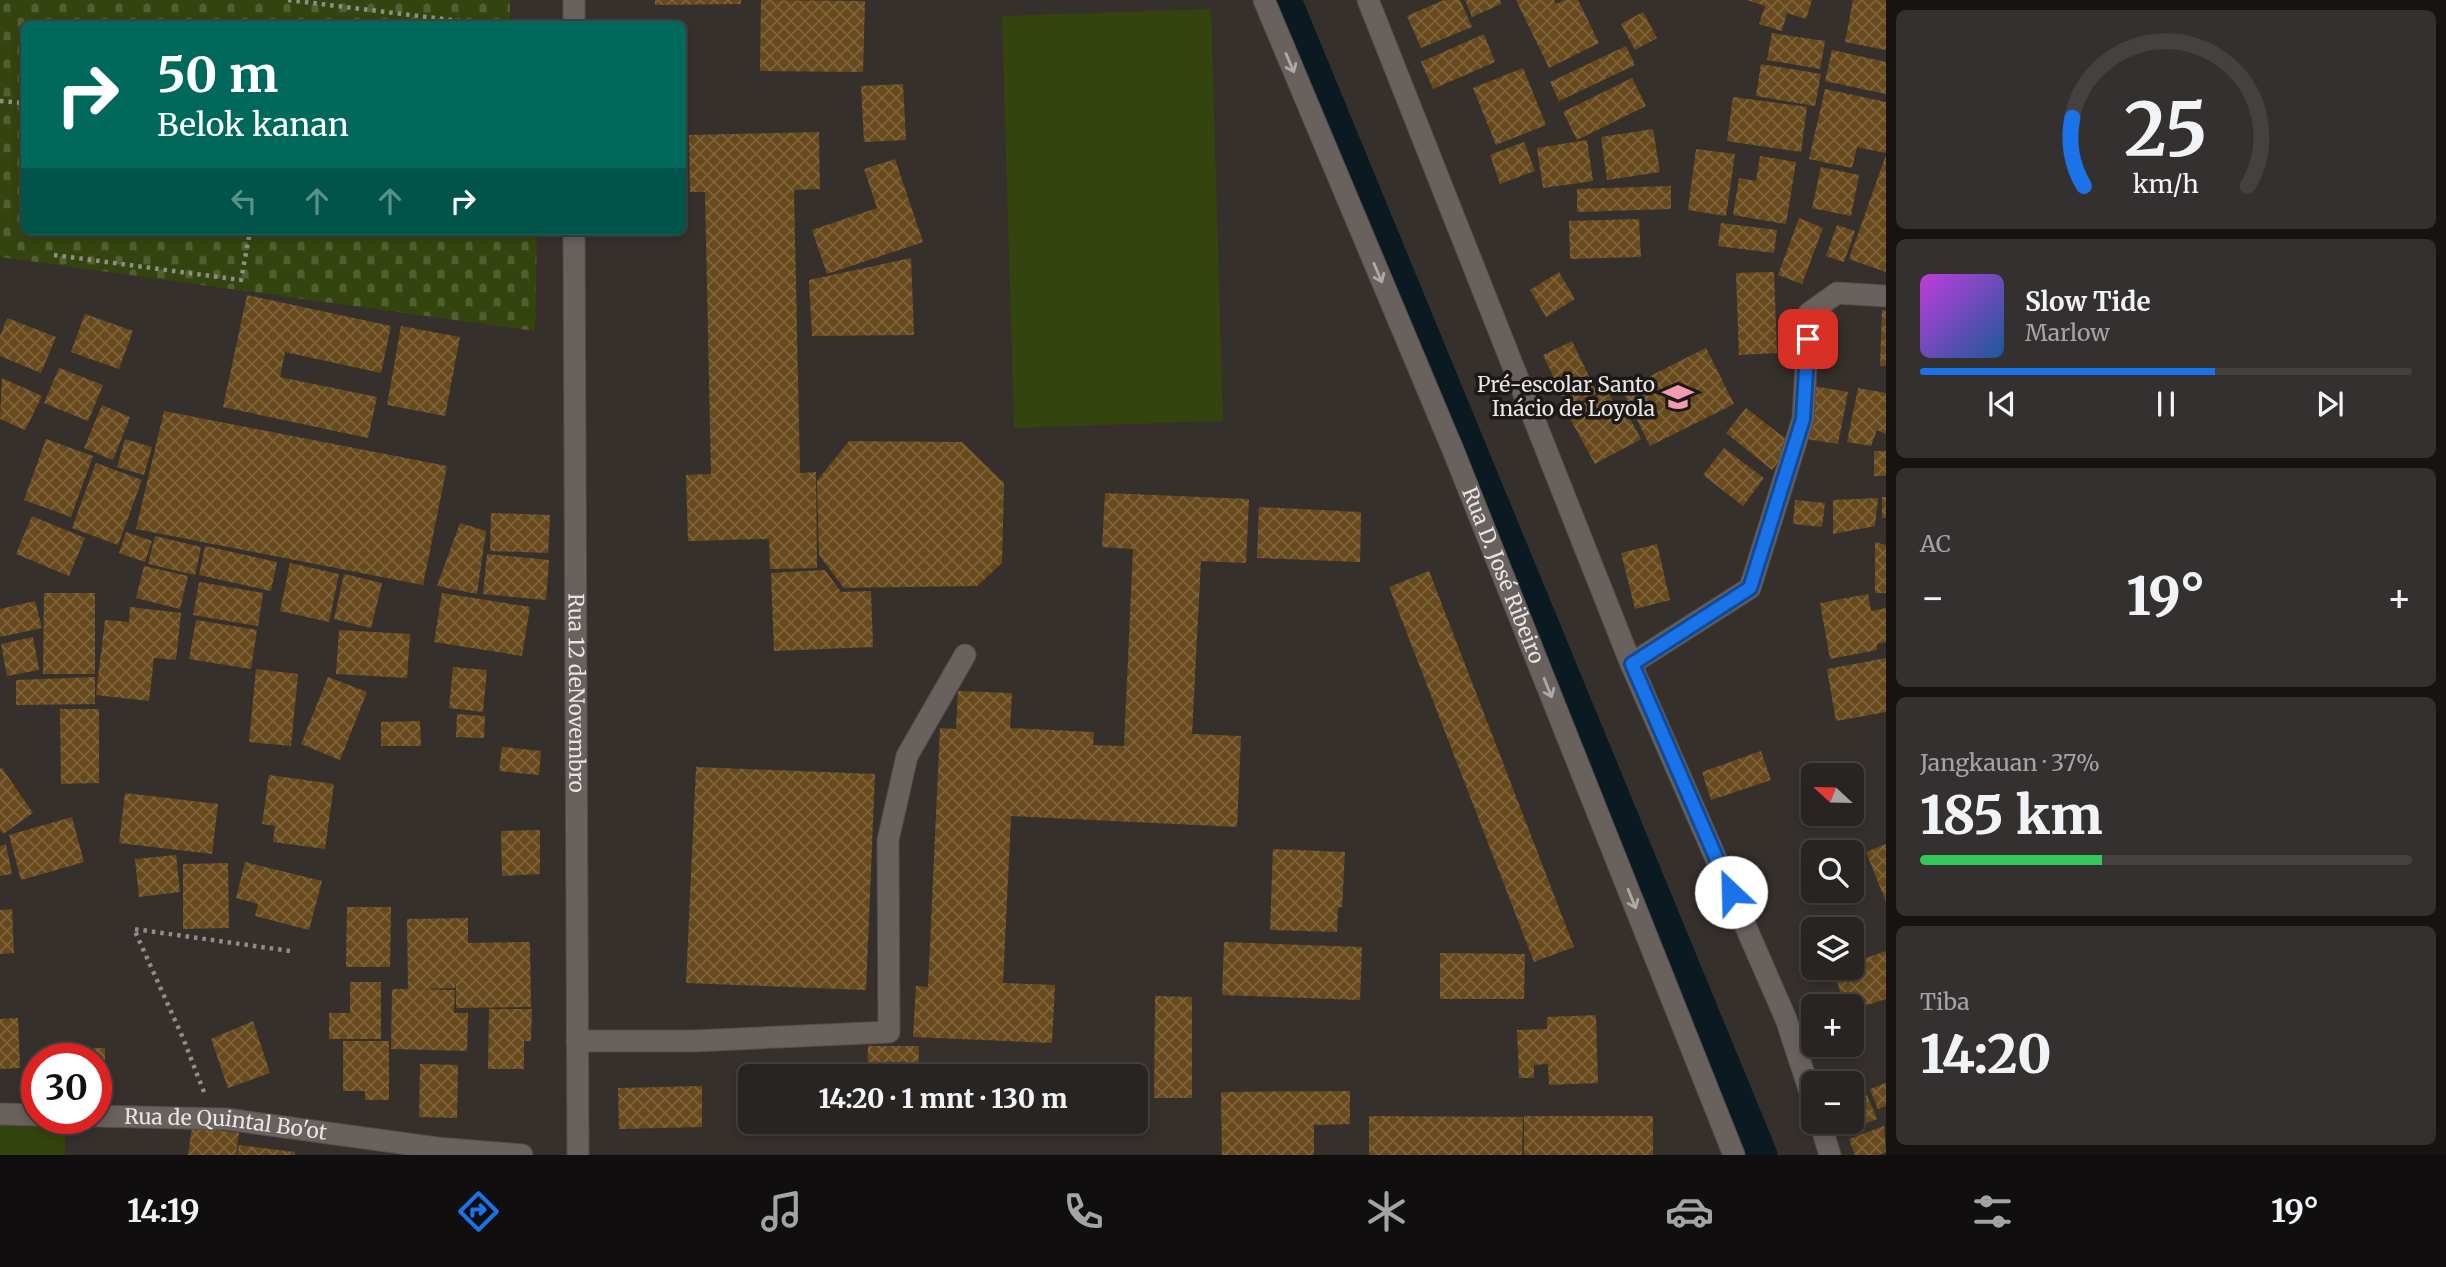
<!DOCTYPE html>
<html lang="id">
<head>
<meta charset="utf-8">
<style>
  body { margin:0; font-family:Merriweather,serif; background:#34302f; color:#f1f3f6; height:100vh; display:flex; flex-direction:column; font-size:26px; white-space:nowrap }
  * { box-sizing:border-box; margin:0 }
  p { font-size:23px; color:#a5a4a5 }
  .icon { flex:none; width:38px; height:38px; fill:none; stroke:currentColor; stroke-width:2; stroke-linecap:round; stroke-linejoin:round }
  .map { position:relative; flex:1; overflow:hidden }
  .drawer { display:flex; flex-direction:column; gap:10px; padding:10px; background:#161413; width:560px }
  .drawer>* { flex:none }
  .banner { position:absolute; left:21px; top:21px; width:665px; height:214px; border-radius:10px; box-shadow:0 4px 10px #0003,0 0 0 2px #444140; background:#00695c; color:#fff; overflow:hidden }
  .needle { width:46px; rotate:292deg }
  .tools { position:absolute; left:1801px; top:763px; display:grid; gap:14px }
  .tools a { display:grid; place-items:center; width:63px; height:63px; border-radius:10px; background:#282422; box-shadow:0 4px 10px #0003,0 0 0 2px #444140; font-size:35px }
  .speed { position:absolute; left:21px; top:1043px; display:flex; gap:14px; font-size:35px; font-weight:700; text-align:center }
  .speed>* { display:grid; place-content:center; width:91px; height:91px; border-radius:50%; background:#282422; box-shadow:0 4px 10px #0003,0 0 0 2px #444140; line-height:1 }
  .speed .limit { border:10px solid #d22; background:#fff; color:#111 }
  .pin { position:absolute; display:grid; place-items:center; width:60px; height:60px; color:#fff; margin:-30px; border-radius:14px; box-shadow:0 4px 10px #0006 }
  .me { position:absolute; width:77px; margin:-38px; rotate:336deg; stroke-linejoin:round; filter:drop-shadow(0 0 5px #0008) }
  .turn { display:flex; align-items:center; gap:24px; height:147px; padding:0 21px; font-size:32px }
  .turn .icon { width:91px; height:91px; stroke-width:2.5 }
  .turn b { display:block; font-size:49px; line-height:60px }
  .lanes { display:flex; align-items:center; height:66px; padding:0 21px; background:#0003; justify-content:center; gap:35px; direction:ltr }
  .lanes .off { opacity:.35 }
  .big { font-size:52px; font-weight:800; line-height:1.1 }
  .drawer .tile { flex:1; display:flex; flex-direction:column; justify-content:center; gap:10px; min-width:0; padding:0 24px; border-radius:10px; background:#34302f }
  .drawer .dial { align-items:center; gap:0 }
  .dial svg { height:182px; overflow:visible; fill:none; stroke:#444140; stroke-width:7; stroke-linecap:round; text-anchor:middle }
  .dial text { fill:#f1f3f6; stroke:none }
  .song { display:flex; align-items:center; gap:21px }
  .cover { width:84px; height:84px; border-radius:10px; background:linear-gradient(135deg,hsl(290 70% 55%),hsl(210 70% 35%)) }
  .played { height:7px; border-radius:4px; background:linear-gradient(90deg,#1a73e8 60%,#444140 60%) }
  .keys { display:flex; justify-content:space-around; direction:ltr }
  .heat { display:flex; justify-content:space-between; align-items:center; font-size:38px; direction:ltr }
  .charge { height:10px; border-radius:5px; background:linear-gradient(90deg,#34c759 37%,#444140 0) }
  .trip { position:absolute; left:738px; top:1064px; width:410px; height:70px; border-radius:10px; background:#282422; box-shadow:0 4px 10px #0003,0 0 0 2px #444140; font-weight:800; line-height:70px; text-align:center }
  .tabs { display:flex; height:112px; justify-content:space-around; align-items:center; background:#100e0e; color:#a5a4a5 }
  .tabs .icon { width:49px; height:49px }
  .tabs .selected { color:#1a73e8 }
  .tabs b { font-size:32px; color:#f1f3f6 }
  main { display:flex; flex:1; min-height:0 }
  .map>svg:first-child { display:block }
  .cemetery { fill:url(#cemetery-stones) }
  .pitch { fill:#34440e }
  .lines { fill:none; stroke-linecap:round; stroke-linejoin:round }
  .canal { stroke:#0b1a21; stroke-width:33 }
  .building { fill:url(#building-cross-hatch) }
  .minor-casing { stroke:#524d4a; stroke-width:23 }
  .path { stroke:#918c8a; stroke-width:4.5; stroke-dasharray:3.5 5; stroke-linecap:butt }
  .minor { stroke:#68615e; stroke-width:21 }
  .oneway { stroke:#aea9a7 }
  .route-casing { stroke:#114b97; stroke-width:18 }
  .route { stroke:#1a73e8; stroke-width:12 }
  .labels { text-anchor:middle; stroke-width:7; stroke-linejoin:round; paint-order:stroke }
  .poi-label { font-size:21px; fill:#e8e4e2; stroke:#1b1817; text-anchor:end }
  .street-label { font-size:21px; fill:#e8e4e2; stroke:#1b1817 }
</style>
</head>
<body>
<main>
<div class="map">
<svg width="1886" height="1155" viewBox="0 0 1886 1155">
  <defs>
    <pattern id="cemetery-stones" width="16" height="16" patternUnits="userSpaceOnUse" patternTransform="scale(1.75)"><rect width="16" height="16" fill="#34440e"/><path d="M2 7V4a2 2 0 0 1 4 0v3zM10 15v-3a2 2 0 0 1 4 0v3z" fill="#515f31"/></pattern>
    <pattern id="building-cross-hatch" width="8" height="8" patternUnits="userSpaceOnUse" patternTransform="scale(1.75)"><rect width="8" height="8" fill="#68491c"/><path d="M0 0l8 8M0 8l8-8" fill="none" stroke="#7e633d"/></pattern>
  </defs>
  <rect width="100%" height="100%" fill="#36302d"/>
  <polygon class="cemetery" points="0,0 510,0 510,24 24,24 24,231 537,231 535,331 0,257"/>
  <g class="pitch">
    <polygon points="1211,9 1223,421 1014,428 1002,16"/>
    <polygon points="65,1121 65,1155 0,1155 0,1122"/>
  </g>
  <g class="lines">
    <polyline class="canal" points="1285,0 1761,1155"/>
  </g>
  <g class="building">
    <polygon points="655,0 741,0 741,4 655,5"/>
    <polygon points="761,0 865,1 863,72 760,71"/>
    <polygon points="1444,0 1460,0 1472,27 1421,48 1407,16"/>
    <polygon points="1465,0 1500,0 1501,4 1472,17"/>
    <polygon points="1516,0 1554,0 1556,4 1564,0 1578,0 1599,43 1549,68"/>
    <polygon points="1747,0 1812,0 1806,19 1787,13 1782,31 1759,24 1765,6"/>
    <polygon points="1853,0 1886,0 1886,50 1845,42"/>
    <polygon points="1643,12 1657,38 1635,50 1621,24"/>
    <polygon points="1772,33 1825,41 1820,69 1767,60"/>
    <polygon points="1484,34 1495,62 1433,89 1421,62"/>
    <polygon points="1626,46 1635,65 1559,101 1550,82"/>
    <polygon points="1832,50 1886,62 1886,94 1825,81"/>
    <polygon points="1761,64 1821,74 1815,106 1756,96"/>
    <polygon points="1523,68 1546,125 1496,145 1473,88"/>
    <polygon points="1632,78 1646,106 1577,140 1563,112"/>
    <polygon points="903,84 906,140 864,142 861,86"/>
    <polygon points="1825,89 1886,102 1886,153 1857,147 1852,168 1809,159"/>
    <polygon points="1733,97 1807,107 1801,152 1727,141"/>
    <polygon points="1653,129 1660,172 1607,180 1601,137"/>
    <polygon points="819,132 820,189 794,190 800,473 816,472 817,568 770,569 769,539 688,541 686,475 711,474 705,192 690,192 689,135"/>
    <polygon points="1587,140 1593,181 1543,188 1537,148"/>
    <polygon points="1524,142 1535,171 1500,184 1490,155"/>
    <polygon points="1696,149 1735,154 1726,216 1688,210"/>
    <polygon points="1886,155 1886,272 1849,259"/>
    <polygon points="1760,156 1796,162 1786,224 1733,215 1739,178 1756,181"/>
    <polygon points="895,159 923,242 827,274 812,230 877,208 864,169"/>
    <polygon points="1821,167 1859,175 1851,216 1812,208"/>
    <polygon points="1671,186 1671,209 1577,212 1577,189"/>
    <polygon points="1799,218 1823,228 1802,284 1778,275"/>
    <polygon points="1639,219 1641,257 1570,259 1569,221"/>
    <polygon points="1721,223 1777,230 1774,253 1718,246"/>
    <polygon points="1837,225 1855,231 1844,262 1826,256"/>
    <polygon points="911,258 914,335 812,336 809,280"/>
    <polygon points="1559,272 1575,299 1546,317 1530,290"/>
    <polygon points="1774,272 1777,353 1739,355 1736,273"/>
    <polygon points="247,295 391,326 381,373 285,352 280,377 377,397 368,438 223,407"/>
    <polygon points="1882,310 1886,310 1886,366 1880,366"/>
    <polygon points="85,314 133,331 119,369 71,352"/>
    <polygon points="7,318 56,337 41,373 0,356 0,336"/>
    <polygon points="401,326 460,337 445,416 387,405"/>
    <polygon points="1572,341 1597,393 1568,408 1543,355"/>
    <polygon points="1706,348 1734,404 1650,446 1622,390"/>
    <polygon points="59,368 103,385 88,421 44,403"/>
    <polygon points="2,378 42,396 25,430 0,419"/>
    <polygon points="1814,386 1848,392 1838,444 1806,439"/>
    <polygon points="1858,388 1886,393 1886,434 1877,430 1871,446 1847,442"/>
    <polygon points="1607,390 1614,403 1622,404 1641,439 1595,464 1567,413"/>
    <polygon points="102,405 130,417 113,460 84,448"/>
    <polygon points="1746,408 1792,444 1772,470 1726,433"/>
    <polygon points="164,411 447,466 423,585 136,529"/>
    <polygon points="46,439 93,456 71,517 24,500"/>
    <polygon points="125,439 152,447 144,475 117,467"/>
    <polygon points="849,441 962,442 1004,483 1002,563 977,586 844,588 819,555 817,481"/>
    <polygon points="1724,448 1764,478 1743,506 1703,475"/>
    <rect x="1874" y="451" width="12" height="25"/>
    <polygon points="96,463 142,480 118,545 72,528"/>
    <polygon points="1105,493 1249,499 1246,563 1201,561 1192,734 1241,736 1237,827 1011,816 1003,983 1055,985 1052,1043 913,1037 916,986 928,987 940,728 956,729 958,691 1012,693 1010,728 1094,732 1093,745 1124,746 1133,549 1102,547"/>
    <rect x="1882" y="497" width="4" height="21"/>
    <polygon points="1878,498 1875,526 1833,534 1833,500"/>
    <polygon points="1795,500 1825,503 1822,527 1793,524"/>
    <polygon points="1259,507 1361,512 1360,562 1257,558"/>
    <polygon points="491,513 550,515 548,553 490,551"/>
    <polygon points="32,516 85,538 69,576 16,554"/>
    <polygon points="460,523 486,531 477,594 437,586"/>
    <polygon points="126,532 152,541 145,562 119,553"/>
    <polygon points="155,536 201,547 195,575 148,564"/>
    <polygon points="1875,542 1886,545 1886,593 1875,593"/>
    <polygon points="1657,544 1670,600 1635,609 1621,553"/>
    <polygon points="205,546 277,562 271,591 199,575"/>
    <polygon points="487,554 549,560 546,600 483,594"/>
    <polygon points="290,563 339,574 329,622 280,611"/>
    <polygon points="144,566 188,576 180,609 136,598"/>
    <polygon points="825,570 841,592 871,591 873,647 774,651 771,573"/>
    <polygon points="1429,571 1574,947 1534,962 1389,587"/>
    <polygon points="344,574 382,583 371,628 334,619"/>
    <polygon points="199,582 263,593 258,626 193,615"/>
    <polygon points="44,593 95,593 95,674 43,674"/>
    <polygon points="442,593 530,607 522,656 434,642"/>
    <polygon points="1868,594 1871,611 1886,608 1886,642 1877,644 1877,650 1830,659 1820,603"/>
    <polygon points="35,601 42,628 0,637 0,609"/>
    <polygon points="130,607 181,613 176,660 154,658 149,701 96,695 105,620 129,622"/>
    <polygon points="196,620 257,630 251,669 189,659"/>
    <polygon points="339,630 410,634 407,678 336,674"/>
    <polygon points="33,637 39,670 7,676 1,644"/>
    <polygon points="1886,658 1886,712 1836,721 1827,669"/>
    <polygon points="453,667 487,670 483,712 449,708"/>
    <polygon points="256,669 298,674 291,746 249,742"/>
    <polygon points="95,677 95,704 16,705 16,680"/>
    <polygon points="328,677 367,692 340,760 301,744"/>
    <polygon points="60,709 99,709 99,783 61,784"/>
    <polygon points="457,714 485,716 484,738 456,737"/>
    <polygon points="420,721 421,746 381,746 381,722"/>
    <polygon points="502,747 541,751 539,775 499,771"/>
    <polygon points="1761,751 1771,780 1711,800 1702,772"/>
    <polygon points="696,767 875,774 866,990 686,983"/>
    <polygon points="2,768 33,813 3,834 0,830 0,769"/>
    <polygon points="269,775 334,784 325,849 273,842 275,826 262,824"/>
    <polygon points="125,793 218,804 212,854 119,843"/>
    <polygon points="72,817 84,862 21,880 9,835"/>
    <polygon points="540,830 540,874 502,876 501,831"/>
    <polygon points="1886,844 1886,902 1866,852"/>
    <polygon points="6,845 12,874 0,876 0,846"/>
    <polygon points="1273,849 1345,852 1342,907 1338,908 1337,932 1270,930"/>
    <polygon points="176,855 180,892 139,897 135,859"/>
    <polygon points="245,862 322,881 309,930 255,916 258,904 236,898"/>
    <polygon points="228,863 229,928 183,929 183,864"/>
    <polygon points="347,907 391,907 390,967 346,967"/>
    <polygon points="12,909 14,953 0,954 0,910"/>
    <polygon points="468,918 468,943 530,942 531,1007 456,1008 456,983 455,988 417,989 455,990 454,1013 468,1013 467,1051 391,1049 392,989 408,989 407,919"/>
    <polygon points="1224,942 1362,947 1360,1000 1222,995"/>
    <polygon points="1886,951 1886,999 1852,1010 1852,1006 1845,1006 1833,969 1852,968 1852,963"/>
    <polygon points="1440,953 1525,954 1524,999 1440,999"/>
    <polygon points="350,982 381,982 381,1039 329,1039 329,1013 350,1013"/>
    <polygon points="1155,996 1192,997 1192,1098 1154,1098"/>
    <polygon points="489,1009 532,1009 531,1041 524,1041 524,1069 488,1069"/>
    <polygon points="1596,1015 1598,1083 1549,1085 1548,1064 1534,1065 1534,1078 1519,1078 1517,1030 1547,1029 1547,1017"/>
    <polygon points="18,1018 20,1068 0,1069 0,1019"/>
    <polygon points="253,1021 270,1073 228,1088 211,1039"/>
    <polygon points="343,1041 389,1041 389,1100 365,1100 365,1091 343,1091"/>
    <polygon points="868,1046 919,1046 918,1076 867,1076"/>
    <polygon points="105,1048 105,1077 96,1077 96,1059 53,1059 53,1049"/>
    <polygon points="420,1064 458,1065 457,1118 419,1117"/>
    <polygon points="1848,1069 1856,1092 1852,1093 1852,1083 1827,1083 1825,1077"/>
    <polygon points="1886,1083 1886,1106 1878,1109 1870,1089"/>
    <polygon points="702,1086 702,1127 619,1129 618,1088"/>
    <polygon points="1350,1091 1350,1124 1314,1125 1314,1155 1222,1155 1221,1092"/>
    <polygon points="1867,1095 1877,1119 1842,1133 1838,1122 1852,1122 1852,1102"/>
    <polygon points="1369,1116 1523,1117 1522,1155 1369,1155"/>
    <rect x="1524" y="1116" width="129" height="39"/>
    <polygon points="1884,1126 1886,1152 1879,1155 1855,1155 1849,1139"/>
    <polygon points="192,1127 239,1133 236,1155 188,1155"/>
    <polygon points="239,1145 295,1152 295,1155 237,1155"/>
  </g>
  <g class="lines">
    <g class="minor-casing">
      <g id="minor">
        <path id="s1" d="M1264,0L1453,450L1734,1155"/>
        <polyline points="1368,0 1631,664 1786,1019 1813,1101"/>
        <polyline points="574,24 574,0"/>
        <path id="s2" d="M574,231L578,1155"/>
        <polyline points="1631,664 1750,588 1803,419 1809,313 1837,293 1886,296"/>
        <polyline points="577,1041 694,1041 889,1032 888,840 907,756 965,655"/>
        <polyline points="0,1114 37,1115"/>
        <path id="s3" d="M96,1116L226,1119L437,1148L522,1155"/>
        <polyline points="1820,1122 1830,1155"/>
      </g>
    </g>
    <g class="path">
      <polyline points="288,0 484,24"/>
      <polyline points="0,101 24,103"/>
      <polyline points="54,255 241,280 250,231"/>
      <polyline points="204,1092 183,1038 134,929 290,951"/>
    </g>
    <use href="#minor" class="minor"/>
  </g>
  <defs><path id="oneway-shaft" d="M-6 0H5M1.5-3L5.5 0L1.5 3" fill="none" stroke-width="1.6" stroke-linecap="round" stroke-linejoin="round" transform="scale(1.75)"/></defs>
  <g class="oneway">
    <use href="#oneway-shaft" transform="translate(1290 63) rotate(67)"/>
    <use href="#oneway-shaft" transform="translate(1378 273) rotate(67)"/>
    <use href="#oneway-shaft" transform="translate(1548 688) rotate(68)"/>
    <use href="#oneway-shaft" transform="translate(1632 899) rotate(68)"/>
  </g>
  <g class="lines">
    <g class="route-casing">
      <polyline id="route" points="1731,892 1632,664 1750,588 1803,419 1808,339"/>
    </g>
    <use href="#route" class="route"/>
  </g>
  <defs>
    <g id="school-bare" transform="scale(2.415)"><path d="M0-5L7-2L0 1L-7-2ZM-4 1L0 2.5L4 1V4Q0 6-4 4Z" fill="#f29ab0" stroke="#1b1817" stroke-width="2.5" paint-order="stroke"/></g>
  </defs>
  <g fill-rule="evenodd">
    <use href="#school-bare" x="1678" y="397"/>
  </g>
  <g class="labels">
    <g class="poi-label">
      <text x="1655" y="392">Pré-escolar Santo<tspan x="1655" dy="24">Inácio de Loyola</tspan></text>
    </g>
    <g class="street-label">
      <text dy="7" stroke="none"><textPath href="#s1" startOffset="623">Rua D. José Ribeiro</textPath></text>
      <text dy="7" stroke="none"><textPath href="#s2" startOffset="462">Rua 12 deNovembro</textPath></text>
      <text dy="7" stroke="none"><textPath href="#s3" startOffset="130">Rua de Quintal Bo'ot</textPath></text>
    </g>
  </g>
</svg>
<div class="tools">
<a><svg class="needle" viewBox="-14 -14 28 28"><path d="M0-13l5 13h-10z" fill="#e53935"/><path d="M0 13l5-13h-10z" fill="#a5a4a5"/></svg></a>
<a><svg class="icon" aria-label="search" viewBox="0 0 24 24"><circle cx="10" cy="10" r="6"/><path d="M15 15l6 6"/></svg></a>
<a><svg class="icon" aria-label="layers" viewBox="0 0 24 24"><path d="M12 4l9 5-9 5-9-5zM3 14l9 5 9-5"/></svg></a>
<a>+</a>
<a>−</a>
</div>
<div class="speed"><div class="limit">30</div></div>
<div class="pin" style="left:1808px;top:339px;background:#d93025"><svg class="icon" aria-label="arrive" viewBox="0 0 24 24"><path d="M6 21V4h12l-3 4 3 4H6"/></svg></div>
<svg class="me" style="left:1731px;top:892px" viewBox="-20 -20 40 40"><circle r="19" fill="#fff"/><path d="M0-13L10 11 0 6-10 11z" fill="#1a73e8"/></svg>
<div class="trip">14:20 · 1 mnt · 130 m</div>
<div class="banner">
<div class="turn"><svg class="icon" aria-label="right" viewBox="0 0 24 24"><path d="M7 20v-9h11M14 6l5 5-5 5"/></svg><div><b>50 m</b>Belok kanan</div></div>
<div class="lanes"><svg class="icon off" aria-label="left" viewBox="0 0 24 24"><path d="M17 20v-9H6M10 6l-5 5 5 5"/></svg><svg class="icon off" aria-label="ahead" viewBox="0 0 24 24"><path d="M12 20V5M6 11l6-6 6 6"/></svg><svg class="icon off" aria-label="ahead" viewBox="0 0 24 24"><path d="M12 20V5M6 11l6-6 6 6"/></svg><svg class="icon" aria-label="right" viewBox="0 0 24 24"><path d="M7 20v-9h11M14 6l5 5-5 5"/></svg></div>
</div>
</div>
<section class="drawer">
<div class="tile dial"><svg viewBox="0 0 100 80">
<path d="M14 69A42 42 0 1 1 86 69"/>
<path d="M14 69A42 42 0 0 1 9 39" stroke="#1a73e8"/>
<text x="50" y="56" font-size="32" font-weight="700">25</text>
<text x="50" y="72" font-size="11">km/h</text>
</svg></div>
<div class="tile">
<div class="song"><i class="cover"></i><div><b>Slow Tide</b><p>Marlow</p></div></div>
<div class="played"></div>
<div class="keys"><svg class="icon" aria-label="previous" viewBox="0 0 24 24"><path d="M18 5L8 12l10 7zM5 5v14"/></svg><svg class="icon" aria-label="pause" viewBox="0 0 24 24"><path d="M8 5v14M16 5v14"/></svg><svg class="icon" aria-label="next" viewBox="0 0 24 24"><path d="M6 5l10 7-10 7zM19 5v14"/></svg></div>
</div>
<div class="tile"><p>AC</p>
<div class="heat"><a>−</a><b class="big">19°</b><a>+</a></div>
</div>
<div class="tile"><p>Jangkauan · 37%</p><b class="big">185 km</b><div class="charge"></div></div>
<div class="tile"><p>Tiba</p><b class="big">14:20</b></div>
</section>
</main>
<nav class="tabs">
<b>14:19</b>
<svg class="icon selected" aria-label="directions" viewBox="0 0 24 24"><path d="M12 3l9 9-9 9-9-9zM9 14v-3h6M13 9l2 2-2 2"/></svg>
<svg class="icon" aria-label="music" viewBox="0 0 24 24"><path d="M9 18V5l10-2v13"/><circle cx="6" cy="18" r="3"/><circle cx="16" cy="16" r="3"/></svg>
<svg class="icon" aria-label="phone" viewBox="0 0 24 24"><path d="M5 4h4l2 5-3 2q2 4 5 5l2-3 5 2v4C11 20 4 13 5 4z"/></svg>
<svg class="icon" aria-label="climate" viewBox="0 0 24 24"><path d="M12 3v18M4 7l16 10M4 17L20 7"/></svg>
<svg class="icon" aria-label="car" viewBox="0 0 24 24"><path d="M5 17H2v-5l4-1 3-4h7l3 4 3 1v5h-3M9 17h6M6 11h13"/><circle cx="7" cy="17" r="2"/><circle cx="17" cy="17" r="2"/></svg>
<svg class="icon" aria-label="filters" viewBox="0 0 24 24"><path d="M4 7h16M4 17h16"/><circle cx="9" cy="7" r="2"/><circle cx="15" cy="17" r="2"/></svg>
<b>19°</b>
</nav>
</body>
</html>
